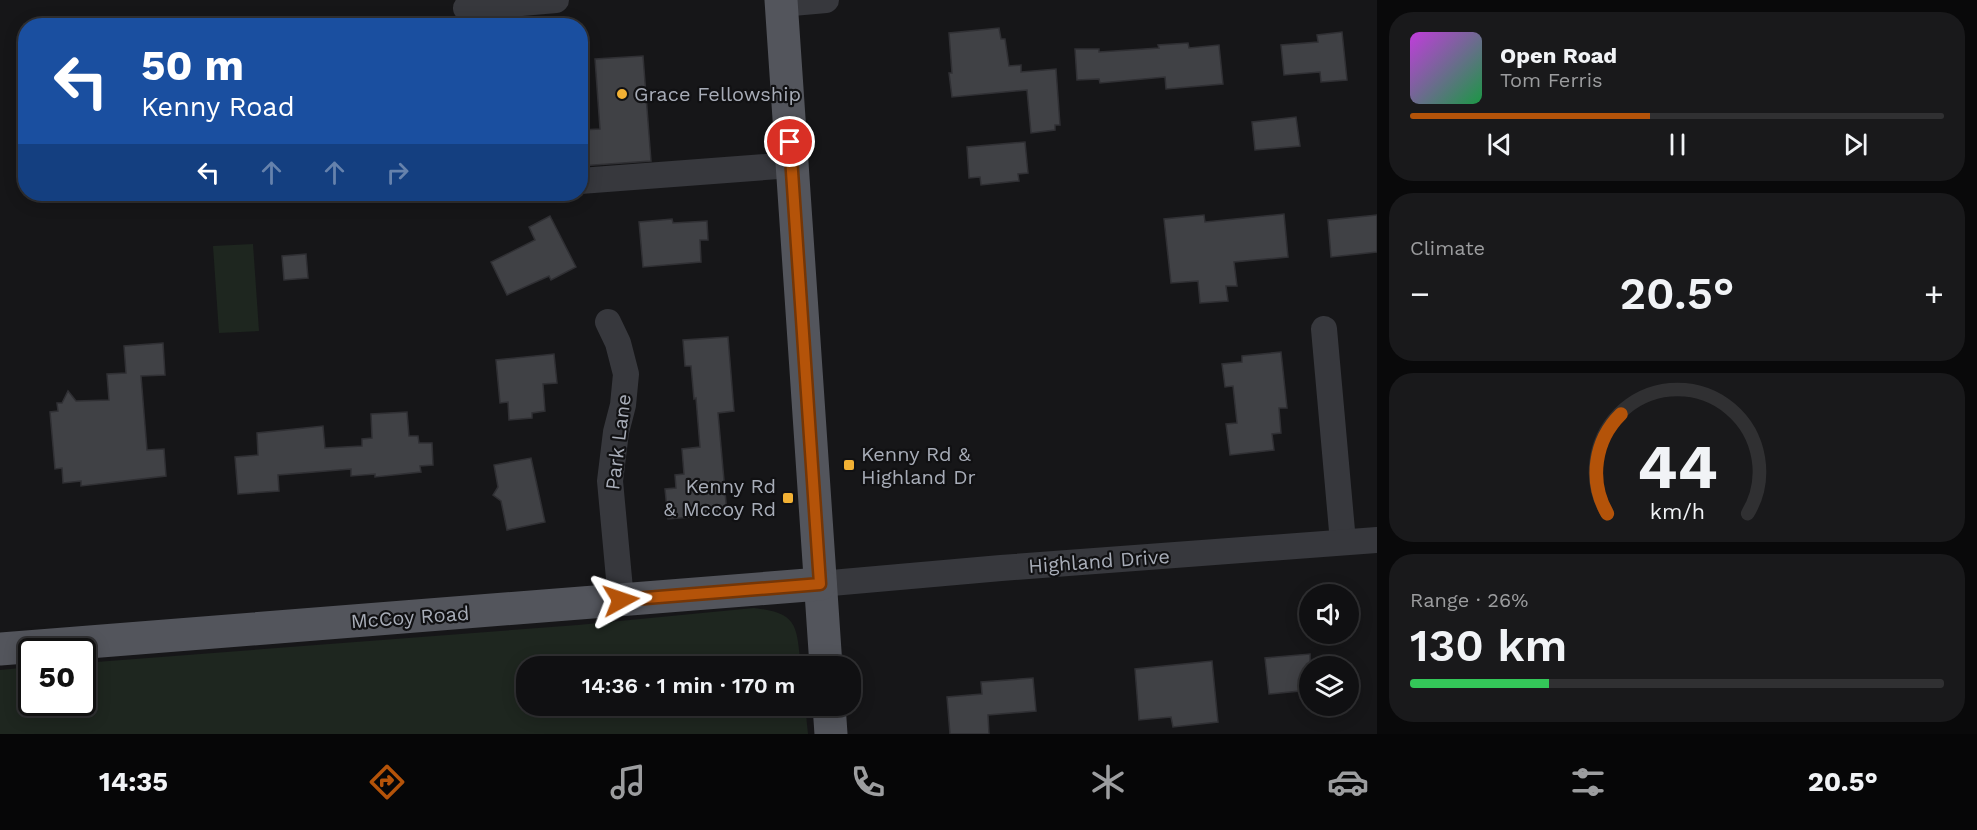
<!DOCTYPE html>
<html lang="en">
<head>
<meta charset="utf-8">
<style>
  body { margin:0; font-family:"Work Sans",sans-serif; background:#19191b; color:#f1f3f6; height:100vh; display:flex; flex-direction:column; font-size:22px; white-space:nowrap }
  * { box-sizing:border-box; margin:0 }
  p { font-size:20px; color:#9c9d9f }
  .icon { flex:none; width:33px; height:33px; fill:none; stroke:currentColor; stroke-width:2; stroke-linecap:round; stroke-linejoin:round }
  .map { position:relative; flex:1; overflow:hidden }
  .side { display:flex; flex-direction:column; gap:12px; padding:12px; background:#09090a; width:600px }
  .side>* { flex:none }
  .top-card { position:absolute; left:18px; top:18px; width:570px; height:183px; border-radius:24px; box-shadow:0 3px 15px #0003,0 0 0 2px #303032; background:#1a4fa0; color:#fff; overflow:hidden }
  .buttons { position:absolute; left:1299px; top:584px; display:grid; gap:12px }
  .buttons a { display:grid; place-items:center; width:60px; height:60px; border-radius:50%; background:#101012; box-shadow:0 3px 15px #0003,0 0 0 2px #303032; font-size:30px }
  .speed { position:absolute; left:18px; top:638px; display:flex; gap:12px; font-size:30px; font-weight:700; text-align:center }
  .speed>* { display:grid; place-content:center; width:78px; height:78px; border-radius:50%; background:#101012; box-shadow:0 3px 15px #0003,0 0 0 2px #303032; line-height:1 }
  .speed .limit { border:3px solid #111; border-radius:9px; background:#fff; color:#111 }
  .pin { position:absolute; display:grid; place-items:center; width:51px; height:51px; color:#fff; margin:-26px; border:3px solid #fff; border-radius:50%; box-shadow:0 2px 6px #0007 }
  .me { position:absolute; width:66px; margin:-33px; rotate:85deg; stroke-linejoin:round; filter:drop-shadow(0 0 4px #0008) }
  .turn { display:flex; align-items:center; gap:21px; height:126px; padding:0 24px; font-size:27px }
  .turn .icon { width:78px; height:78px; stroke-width:2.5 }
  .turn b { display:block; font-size:42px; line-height:51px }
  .lanes { display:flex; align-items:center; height:57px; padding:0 24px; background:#0003; justify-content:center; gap:30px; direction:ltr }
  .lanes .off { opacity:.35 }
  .big { font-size:45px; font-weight:600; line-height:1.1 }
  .side .tile { flex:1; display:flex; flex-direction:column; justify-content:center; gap:9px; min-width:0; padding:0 21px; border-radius:24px; background:#19191b }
  .side .dial { align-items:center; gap:0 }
  .dial svg { height:156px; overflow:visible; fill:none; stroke:#303032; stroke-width:7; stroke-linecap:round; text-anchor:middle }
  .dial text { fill:#f1f3f6; stroke:none }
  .song { display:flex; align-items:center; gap:18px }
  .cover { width:72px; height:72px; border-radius:9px; background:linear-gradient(135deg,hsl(290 70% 55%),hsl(140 70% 35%)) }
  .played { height:6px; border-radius:3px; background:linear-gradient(90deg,#b45309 45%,#303032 45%) }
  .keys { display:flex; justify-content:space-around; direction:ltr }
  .heat { display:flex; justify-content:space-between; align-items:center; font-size:33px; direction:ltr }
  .charge { height:9px; border-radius:4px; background:linear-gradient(90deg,#34c759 26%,#303032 0) }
  .trip { position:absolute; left:516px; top:656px; width:345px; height:60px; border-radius:24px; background:#101012; box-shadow:0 3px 15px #0003,0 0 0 2px #303032; font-weight:600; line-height:60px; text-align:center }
  .menu { display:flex; height:96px; justify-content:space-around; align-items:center; background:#060607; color:#9c9d9f }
  .menu .icon { width:42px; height:42px }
  .menu .current { color:#b45309 }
  .menu b { font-size:27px; color:#f1f3f6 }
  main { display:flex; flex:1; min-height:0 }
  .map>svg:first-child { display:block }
  .green { fill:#1e261f }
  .building { fill:#404145; stroke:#303034; stroke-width:1.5 }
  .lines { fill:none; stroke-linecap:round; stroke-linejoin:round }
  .minor { stroke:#37383d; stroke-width:26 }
  .major { stroke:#53555c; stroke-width:33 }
  .route-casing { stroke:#753606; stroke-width:15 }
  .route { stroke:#b45309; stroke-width:10 }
  .poi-dot { fill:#f2b134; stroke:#111113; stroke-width:2 }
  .labels { text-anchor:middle; stroke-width:4.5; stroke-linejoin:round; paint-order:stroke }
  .poi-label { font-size:20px; fill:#a8adb8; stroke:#111113; text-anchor:start }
  .street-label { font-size:20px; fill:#a8adb8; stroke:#111113 }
</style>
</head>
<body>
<main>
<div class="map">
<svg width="1377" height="734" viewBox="0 0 1377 734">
  <rect width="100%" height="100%" fill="#161618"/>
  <g class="green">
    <polygon points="253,244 259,331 219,333 213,246"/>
    <path d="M754,608C799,613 796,626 801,666H526V705H805L808,734H0V670L31,667L32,702H82L83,663L578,625Z"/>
  </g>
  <g class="building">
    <polygon points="999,28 1001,39 1005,39 1009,66 1021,65 1021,72 1056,69 1060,125 1055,125 1055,130 1031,133 1027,90 952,97 949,73 952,73 949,33"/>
    <polygon points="1342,32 1347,80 1321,82 1320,72 1284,75 1281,45 1318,42 1317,35"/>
    <polygon points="1188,43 1189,48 1219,45 1223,84 1166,89 1165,77 1100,83 1099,79 1077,80 1075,49 1099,49 1099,52 1159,48 1158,45"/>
    <polygon points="643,56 651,161 580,166 580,130 600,129 595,59"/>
    <polygon points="1296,117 1300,146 1255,150 1252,122"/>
    <polygon points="1025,142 1028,173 1018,174 1019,181 981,185 980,177 969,178 967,147"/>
    <polygon points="1284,214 1288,257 1234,262 1237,286 1226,286 1228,301 1200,303 1198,281 1171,283 1164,219 1204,215 1205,222"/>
    <polygon points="1377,215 1377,252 1331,257 1328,220"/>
    <polygon points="550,216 576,267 551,280 549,276 507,295 491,262 535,240 529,227"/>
    <polygon points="672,219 673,223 707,221 708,240 700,240 701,262 643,267 639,222"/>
    <polygon points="306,254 308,278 284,280 282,256"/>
    <polygon points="728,337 734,411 718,413 727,514 668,519 665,489 676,488 675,475 684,474 682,449 700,447 696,398 694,399 691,366 685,366 683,340"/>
    <polygon points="163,343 165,375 141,376 147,450 164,449 166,476 81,486 81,481 63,483 62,468 55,469 50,412 58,411 57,403 62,403 68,391 76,401 109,400 107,374 126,373 124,346"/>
    <polygon points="1281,352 1287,408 1279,408 1281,433 1272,434 1274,450 1230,455 1226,424 1237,423 1233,386 1225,387 1222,364 1242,362 1242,356"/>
    <polygon points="554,354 557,383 543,384 545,411 532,413 532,418 509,420 508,402 500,403 496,360"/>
    <polygon points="407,412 409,436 418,436 419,443 432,443 433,465 420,466 421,472 375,477 375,474 351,476 351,469 278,475 279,491 238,494 235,457 258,455 257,433 323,426 325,448 362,446 362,439 372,438 371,414"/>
    <polygon points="531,458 545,522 507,530 501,501 493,495 498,487 494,465"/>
    <polygon points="1310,654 1310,690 1269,694 1265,658"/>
    <polygon points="1212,661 1218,722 1173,727 1171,717 1139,720 1135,669"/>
    <polygon points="1033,678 1036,711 988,715 989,734 950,734 947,697 982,694 981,682"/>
  </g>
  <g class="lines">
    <g class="minor">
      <polyline points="781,4 826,0"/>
      <polyline points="466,8 556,0"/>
      <polyline points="580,181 792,165"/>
      <polyline points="608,322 618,343 626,374 623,405 616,432 610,481 621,600"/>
      <polyline points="1324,329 1343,542"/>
      <polyline points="820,584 1001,568 1377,540"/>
    </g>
    <g class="major">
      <polyline points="781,0 826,666"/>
      <polyline points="0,649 820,584"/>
      <polyline points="829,705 831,734"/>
    </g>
  </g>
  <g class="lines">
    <g class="route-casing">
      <polyline id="route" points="621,600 820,584 790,142"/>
    </g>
    <use href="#route" class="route"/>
  </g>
  <g class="poi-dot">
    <circle cx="622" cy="94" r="6"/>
    <rect x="843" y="459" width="12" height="12" rx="3"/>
    <rect x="782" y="492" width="12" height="12" rx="3"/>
  </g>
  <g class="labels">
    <g class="poi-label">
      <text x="634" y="101">Grace Fellowship</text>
      <text x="861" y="461">Kenny Rd &amp;<tspan x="861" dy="23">Highland Dr</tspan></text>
      <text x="776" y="493" text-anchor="end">Kenny Rd<tspan x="776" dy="23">&amp; Mccoy Rd</tspan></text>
    </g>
    <g class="street-label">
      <text transform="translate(618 442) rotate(-83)" y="7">Park Lane</text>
      <text transform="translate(1099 561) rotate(-4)" y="7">Highland Drive</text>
      <text transform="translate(410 617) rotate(-4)" y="7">McCoy Road</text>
    </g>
  </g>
</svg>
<div class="buttons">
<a><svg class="icon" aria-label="sound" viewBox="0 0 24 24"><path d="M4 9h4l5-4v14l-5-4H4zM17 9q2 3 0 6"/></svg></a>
<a><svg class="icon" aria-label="layers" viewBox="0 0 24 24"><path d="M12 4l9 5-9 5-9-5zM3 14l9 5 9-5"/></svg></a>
</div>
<div class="speed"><div class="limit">50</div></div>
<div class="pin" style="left:790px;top:142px;background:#d93025"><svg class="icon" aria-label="arrive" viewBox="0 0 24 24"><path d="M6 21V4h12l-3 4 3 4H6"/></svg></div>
<svg class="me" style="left:621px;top:600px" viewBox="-20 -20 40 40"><path d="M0-17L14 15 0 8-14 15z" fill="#b45309" stroke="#fff" stroke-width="4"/></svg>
<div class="trip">14:36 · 1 min · 170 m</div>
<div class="top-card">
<div class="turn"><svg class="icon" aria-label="left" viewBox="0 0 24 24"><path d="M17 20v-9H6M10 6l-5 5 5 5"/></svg><div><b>50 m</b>Kenny Road</div></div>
<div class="lanes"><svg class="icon" aria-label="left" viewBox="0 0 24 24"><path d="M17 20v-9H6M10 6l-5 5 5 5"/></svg><svg class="icon off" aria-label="ahead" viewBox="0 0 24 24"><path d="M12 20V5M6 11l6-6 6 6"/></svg><svg class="icon off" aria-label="ahead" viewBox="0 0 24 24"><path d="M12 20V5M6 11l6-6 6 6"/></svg><svg class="icon off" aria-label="right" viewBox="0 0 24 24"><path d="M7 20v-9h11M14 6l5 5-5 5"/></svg></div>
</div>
</div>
<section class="side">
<div class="tile">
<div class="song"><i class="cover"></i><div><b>Open Road</b><p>Tom Ferris</p></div></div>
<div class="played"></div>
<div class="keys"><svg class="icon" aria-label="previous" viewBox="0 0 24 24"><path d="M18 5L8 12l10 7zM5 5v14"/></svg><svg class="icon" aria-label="pause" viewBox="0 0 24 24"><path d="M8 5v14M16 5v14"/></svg><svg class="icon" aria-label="next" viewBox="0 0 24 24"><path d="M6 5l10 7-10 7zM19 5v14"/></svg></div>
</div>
<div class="tile"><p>Climate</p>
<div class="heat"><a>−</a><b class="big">20.5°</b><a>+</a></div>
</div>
<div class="tile dial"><svg viewBox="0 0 100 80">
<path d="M14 69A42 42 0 1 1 86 69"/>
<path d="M14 69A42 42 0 0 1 21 18" stroke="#b45309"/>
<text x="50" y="56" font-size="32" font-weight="700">44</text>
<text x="50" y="72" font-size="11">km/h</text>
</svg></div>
<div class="tile"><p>Range · 26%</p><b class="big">130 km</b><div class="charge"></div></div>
</section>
</main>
<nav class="menu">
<b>14:35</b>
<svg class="icon current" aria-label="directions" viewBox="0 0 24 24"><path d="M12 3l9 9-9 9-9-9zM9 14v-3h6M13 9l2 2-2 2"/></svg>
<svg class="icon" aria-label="music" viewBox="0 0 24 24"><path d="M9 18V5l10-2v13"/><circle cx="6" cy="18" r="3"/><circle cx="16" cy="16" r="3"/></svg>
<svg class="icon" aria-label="phone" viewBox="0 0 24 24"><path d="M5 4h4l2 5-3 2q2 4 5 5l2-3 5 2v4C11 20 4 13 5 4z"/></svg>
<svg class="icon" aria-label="climate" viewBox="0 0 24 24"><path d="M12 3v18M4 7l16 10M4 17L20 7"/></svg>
<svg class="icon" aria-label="car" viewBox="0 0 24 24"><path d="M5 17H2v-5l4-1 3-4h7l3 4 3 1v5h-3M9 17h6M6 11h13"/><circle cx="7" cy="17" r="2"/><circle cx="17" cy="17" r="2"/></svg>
<svg class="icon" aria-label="filters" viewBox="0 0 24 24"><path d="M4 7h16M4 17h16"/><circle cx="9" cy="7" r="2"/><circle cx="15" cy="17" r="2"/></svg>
<b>20.5°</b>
</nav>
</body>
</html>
